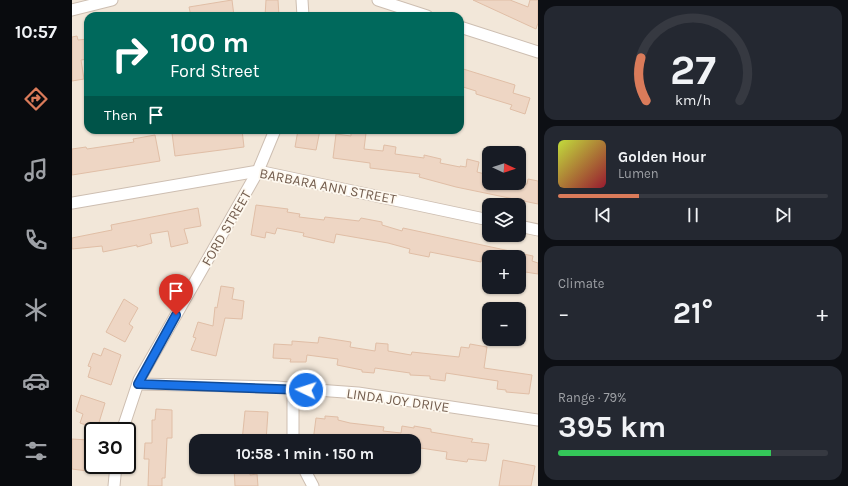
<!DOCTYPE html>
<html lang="en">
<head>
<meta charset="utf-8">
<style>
  body { margin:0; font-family:Karla,sans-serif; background:#242831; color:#f1f3f6; height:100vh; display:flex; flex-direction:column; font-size:15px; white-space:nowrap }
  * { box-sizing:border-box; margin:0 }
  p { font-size:13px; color:#9ea1a6 }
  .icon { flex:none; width:22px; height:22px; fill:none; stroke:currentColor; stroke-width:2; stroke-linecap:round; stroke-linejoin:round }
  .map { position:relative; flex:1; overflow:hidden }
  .side { display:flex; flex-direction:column; gap:6px; padding:6px; background:#0d0f14; width:310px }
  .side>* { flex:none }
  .hud { position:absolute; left:12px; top:12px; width:380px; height:122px; border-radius:12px; box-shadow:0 1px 3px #0004; background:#00695c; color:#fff; overflow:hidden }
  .needle { width:26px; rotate:94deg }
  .tools { position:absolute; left:410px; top:146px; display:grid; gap:8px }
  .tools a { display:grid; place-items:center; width:44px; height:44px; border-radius:8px; background:#171b24; box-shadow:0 1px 3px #0004; font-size:20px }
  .speed { position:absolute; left:12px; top:422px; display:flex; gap:8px; font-size:20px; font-weight:700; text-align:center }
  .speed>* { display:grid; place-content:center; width:52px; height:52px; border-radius:50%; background:#171b24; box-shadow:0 1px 3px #0004; line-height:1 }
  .speed .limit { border:2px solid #111; border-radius:6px; background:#fff; color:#111 }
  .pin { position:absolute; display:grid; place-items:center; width:34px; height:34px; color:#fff; margin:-41px -17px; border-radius:50% 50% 50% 0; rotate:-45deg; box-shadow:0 0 4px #0007 }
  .pin .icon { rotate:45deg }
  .me { position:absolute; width:44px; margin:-22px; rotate:274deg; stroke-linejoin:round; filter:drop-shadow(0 0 3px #0008) }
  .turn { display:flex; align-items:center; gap:14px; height:84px; padding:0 20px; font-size:18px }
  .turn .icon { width:52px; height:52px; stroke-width:2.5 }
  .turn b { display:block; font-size:28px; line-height:34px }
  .then { display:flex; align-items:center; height:38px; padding:0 20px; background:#0003; gap:8px; font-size:15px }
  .big { font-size:30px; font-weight:700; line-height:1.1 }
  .side .tile { flex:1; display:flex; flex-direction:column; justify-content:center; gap:6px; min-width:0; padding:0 14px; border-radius:12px; background:#242831 }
  .side .dial { align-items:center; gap:0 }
  .dial svg { height:104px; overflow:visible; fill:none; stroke:#363941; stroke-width:7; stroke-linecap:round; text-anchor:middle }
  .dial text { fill:#f1f3f6; stroke:none }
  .song { display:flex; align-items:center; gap:12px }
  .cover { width:48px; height:48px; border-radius:6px; background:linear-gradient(135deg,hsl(70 70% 55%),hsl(350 70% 35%)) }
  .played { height:4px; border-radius:2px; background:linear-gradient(90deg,#da7b5a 30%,#363941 30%) }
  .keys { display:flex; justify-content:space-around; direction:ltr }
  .heat { display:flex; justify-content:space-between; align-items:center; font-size:22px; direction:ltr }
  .charge { height:6px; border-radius:3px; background:linear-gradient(90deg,#34c759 79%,#363941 0) }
  .trip { position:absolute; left:117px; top:434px; width:232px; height:40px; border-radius:12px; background:#171b24; box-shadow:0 1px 3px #0004; font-weight:700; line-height:40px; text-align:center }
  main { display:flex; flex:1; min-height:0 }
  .tabs { display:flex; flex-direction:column; width:72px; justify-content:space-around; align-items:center; background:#090b0e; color:#9ea1a6 }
  .tabs .icon { width:28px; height:28px }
  .tabs .selected { color:#da7b5a }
  .tabs b { font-size:18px; color:#f1f3f6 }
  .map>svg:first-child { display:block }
  .residential { fill:#f2e7d9; fill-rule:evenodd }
  .building { fill:#eed6c4; stroke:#e0bea6 }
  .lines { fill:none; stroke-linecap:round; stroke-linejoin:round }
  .street-casing { stroke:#cdbeb1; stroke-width:13 }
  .street { stroke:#fff; stroke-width:11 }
  .route-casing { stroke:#114b97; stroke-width:10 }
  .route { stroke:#1a73e8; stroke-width:7 }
  .labels { text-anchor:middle; stroke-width:3.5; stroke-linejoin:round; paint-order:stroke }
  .street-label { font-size:14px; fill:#745e4f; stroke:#fef9f0 }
</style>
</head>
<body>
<main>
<nav class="tabs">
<b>10:57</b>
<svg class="icon selected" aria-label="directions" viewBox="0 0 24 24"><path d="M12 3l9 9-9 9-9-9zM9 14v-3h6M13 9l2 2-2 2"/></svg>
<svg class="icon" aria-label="music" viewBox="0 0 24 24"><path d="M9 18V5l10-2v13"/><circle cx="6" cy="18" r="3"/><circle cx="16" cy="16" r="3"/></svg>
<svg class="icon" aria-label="phone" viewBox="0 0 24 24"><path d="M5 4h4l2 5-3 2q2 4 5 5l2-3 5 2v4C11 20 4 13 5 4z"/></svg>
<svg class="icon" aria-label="climate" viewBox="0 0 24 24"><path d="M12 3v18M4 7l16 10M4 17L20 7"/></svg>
<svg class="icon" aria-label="car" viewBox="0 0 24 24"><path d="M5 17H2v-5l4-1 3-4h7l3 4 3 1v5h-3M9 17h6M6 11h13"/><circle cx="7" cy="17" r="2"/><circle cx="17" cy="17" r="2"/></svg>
<svg class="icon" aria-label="filters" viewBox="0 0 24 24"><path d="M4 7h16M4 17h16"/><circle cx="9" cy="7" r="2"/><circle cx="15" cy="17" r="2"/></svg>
</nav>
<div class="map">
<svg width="466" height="486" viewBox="0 0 466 486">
  <rect width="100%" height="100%" fill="#fbf5ea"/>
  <path class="residential" d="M0,0H466V486H0ZM16,16H388V130H16ZM417,153H447V183H417ZM417,205H447V235H417ZM417,257H447V287H417ZM417,309H447V339H417ZM21,431H55V465H21ZM124,441H342V467H124Z"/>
  <g class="building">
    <polygon points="160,0 162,16 119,16 117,7"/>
    <polygon points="194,0 206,0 207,16 193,16"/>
    <polygon points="401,0 438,0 456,7 458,0 466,0 466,23 464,29"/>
    <polygon points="5,36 6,40 16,39 16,59 9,60 12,79 0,81 0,37"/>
    <polygon points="388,68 443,85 441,93 458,98 453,114 438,109 440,105 404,94 404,91 388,86"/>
    <polygon points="109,130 170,130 172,147 103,156 100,133 109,132"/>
    <polygon points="226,130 248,130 244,150 223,147"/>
    <polygon points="279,131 294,133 292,149 311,151 312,145 324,147 323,154 352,158 352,155 369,159 368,163 388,167 388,166 394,167 395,159 407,162 405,172 417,175 417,183 455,184 456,179 466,181 466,204 384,187 347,177 348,174 298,168 298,163 261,158 264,134 279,136"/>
    <polygon points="83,135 88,161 0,175 0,149 14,147 15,149 62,142 61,139"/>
    <polygon points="184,205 216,209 215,212 228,214 227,217 252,220 253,217 287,221 289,218 310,222 310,225 330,231 331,228 447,253 446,257 410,257 409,262 358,252 357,257 337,253 338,249 316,243 264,234 262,243 231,236 232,233 205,228 203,234 194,232 193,238 179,235"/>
    <polygon points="126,208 129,226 112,229 116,243 99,247 96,231 78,234 80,243 65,247 65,245 31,252 30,246 0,249 0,238 40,230 39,225"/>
    <polygon points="447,253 461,256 460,261 466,263 466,274 447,271"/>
    <polygon points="149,286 162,288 160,299 172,301 170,319 153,318 144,356 119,350 124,338 121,337 126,322 141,326 143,307 145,308"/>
    <polygon points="52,299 66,308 57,324 61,327 53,342 34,332"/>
    <polygon points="247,337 279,342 278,347 303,351 304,343 316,344 316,351 339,355 340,352 387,357 389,347 397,348 398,344 415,347 412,368 460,375 457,394 434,392 434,390 425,389 426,381 374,373 373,381 358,379 358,376 338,375 338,373 303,368 302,373 290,372 290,370 265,365 266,359 235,355 234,362 218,362 219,359 201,358 202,344 220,345 220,341 246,343"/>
    <polygon points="32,348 49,355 39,385 16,377 19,367 16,366 21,353 29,356"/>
    <polygon points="9,395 33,403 25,429 8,423 11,414 4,411"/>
    <polygon points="84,409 100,410 100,438 95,438 93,478 90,478 90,486 76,486 77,459 72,459 73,443 80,443 80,420 83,420"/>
    <polygon points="173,411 196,412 194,441 170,441"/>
    <polygon points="253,416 266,417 266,420 278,423 312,427 311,431 329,433 330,426 342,428 342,426 359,429 359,432 401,439 399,442 417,444 414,461 396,459 395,462 374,459 375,452 342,447 342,441 241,441 244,418 253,419"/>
    <polygon points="0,439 16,440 15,471 0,469"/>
    <polygon points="431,460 463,466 459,486 427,486"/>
    <polygon points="162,467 178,467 178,475 185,474 186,486 163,486"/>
  </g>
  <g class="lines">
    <g class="street-casing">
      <g id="street">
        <polyline points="230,0 231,16"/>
        <polyline points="306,0 355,16"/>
        <polyline points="0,10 40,0"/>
        <polyline points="388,27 466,52"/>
        <polyline points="0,203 186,171 417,220"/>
        <polyline points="447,226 466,230"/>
        <polyline points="66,384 204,387 286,393 466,420"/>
        <polyline points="221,389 221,441"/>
        <polyline points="50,431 67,380 186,171 203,130"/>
        <polyline points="231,467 241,486"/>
        <polyline points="42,486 44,465"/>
      </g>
    </g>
    <use href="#street" class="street"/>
  </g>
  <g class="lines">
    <g class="route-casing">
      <polyline id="route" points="104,315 66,384 234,390"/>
    </g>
    <use href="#route" class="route"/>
  </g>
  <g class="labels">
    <g class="street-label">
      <text transform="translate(256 186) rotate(11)" y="5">BARBARA ANN STREET</text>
      <text transform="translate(154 228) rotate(-60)" y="5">FORD STREET</text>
      <text transform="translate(326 400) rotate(8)" y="5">LINDA JOY DRIVE</text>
    </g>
  </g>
</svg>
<div class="tools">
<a><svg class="needle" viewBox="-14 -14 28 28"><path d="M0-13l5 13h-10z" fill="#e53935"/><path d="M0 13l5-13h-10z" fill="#9ea1a6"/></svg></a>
<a><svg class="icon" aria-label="layers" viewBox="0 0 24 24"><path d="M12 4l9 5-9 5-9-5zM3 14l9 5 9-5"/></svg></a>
<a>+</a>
<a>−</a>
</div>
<div class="speed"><div class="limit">30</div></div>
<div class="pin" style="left:104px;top:315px;background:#d93025"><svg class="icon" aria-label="arrive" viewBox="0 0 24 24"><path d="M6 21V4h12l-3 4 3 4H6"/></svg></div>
<svg class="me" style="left:234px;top:390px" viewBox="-20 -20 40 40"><circle r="17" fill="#1a73e8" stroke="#fff" stroke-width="3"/><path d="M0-11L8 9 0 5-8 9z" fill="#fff"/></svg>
<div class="trip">10:58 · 1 min · 150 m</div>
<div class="hud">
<div class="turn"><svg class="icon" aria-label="right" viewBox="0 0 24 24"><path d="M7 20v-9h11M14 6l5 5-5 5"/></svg><div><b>100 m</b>Ford Street</div></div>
<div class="then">Then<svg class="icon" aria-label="arrive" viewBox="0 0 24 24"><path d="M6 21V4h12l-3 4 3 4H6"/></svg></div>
</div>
</div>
<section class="side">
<div class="tile dial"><svg viewBox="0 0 100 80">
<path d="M14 69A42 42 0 1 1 86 69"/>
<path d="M14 69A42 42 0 0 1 10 36" stroke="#da7b5a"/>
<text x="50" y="56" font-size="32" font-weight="700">27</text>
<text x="50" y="72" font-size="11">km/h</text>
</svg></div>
<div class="tile">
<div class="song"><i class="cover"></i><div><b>Golden Hour</b><p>Lumen</p></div></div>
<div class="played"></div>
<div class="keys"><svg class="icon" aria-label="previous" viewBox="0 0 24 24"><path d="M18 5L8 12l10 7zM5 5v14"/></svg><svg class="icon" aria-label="pause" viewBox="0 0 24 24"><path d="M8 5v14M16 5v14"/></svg><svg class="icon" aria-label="next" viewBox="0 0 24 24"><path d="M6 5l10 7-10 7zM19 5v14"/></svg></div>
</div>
<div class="tile"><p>Climate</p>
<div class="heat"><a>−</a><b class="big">21°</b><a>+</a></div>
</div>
<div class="tile"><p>Range · 79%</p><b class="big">395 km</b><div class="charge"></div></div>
</section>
</main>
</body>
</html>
